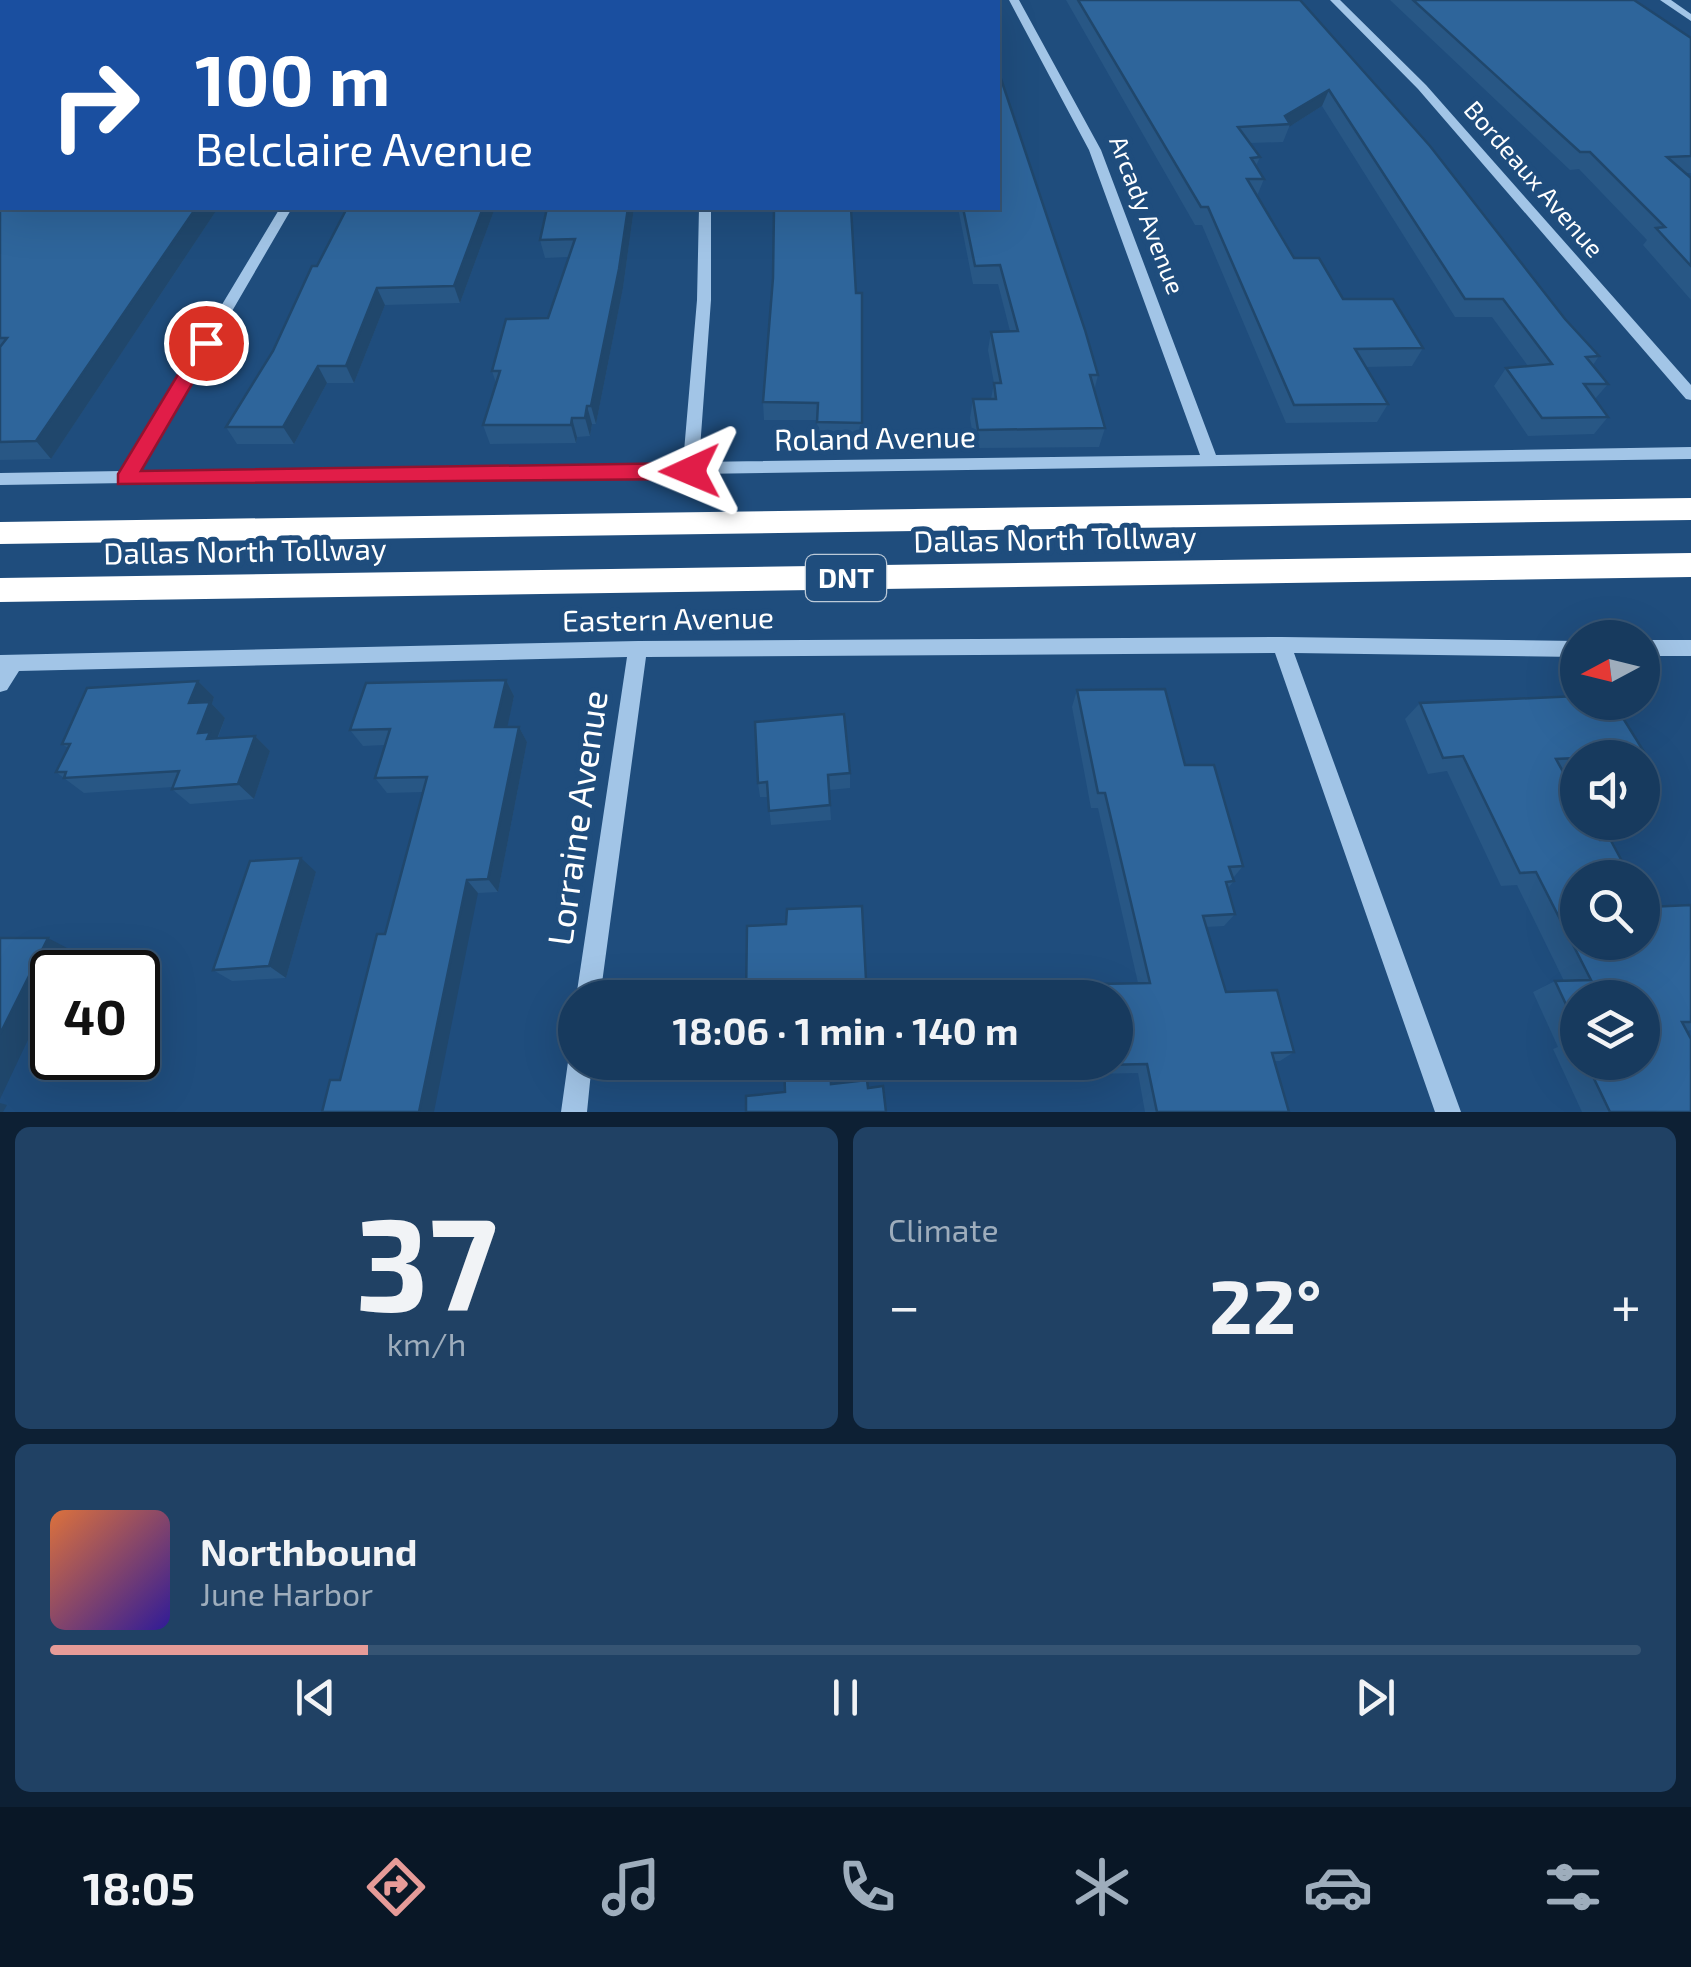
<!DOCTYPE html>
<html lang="en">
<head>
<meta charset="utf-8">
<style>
  body { margin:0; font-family:"Exo 2",sans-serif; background:#204164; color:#f1f3f6; height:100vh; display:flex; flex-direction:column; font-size:38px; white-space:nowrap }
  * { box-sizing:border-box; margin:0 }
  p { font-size:32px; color:#9eadbc }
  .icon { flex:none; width:55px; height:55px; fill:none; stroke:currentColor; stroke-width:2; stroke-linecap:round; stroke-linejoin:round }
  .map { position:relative; height:1112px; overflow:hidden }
  .sheet { display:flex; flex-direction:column; gap:15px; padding:15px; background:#0d2034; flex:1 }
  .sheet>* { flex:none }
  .top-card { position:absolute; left:0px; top:0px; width:1000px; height:210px; box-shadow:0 10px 40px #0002,0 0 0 2px #365473; background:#1a4fa0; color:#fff; overflow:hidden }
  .needle { width:65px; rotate:263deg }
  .fabs { position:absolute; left:1560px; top:620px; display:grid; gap:20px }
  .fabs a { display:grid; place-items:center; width:100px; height:100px; border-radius:50%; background:#173a5e; box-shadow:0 10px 40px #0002,0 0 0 2px #365473; font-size:50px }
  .speed { position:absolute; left:30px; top:950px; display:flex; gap:20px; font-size:50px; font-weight:700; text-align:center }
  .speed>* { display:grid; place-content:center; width:130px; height:130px; border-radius:50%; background:#173a5e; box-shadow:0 10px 40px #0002,0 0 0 2px #365473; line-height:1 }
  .speed .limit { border:5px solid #111; border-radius:15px; background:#fff; color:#111 }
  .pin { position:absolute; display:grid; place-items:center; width:85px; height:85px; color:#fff; margin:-42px; border:5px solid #fff; border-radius:50%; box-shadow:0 2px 10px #0007 }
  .me { position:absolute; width:110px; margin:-55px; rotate:269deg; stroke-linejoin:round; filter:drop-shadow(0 0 8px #0008) }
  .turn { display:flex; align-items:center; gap:35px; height:210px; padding:0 30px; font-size:45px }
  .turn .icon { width:130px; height:130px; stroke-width:2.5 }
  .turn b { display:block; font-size:70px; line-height:85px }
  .big { font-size:75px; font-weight:700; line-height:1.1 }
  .sheet .card { flex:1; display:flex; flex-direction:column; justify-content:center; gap:15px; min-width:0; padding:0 35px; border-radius:15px; background:#204164 }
  .sheet .dial { align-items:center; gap:0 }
  .dial b { font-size:130px; line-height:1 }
  .song { display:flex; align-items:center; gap:30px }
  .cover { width:120px; height:120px; border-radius:15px; background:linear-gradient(135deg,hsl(20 70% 55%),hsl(250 70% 35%)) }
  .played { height:10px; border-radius:5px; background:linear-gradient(90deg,#e69b98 20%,#365473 20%) }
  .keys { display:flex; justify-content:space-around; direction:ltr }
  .heat { display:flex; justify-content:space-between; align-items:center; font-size:55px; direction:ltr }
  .sheet .tiles { flex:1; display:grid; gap:15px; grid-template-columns:1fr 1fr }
  .card:last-child { grid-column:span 2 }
  .trip { position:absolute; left:558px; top:980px; width:575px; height:100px; border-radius:50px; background:#173a5e; box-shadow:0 10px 40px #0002,0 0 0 2px #365473; font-weight:700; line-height:100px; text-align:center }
  .tabs { display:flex; height:160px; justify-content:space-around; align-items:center; background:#091726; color:#9eadbc }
  .tabs .icon { width:70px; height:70px }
  .tabs .selected { color:#e69b98 }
  .tabs b { font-size:45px; color:#f1f3f6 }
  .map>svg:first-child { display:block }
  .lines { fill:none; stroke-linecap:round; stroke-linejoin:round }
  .minor { fill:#a2c5e7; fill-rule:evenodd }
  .highway { fill:#fff; fill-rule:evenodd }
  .wall { fill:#285785; fill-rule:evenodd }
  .shaded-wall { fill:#20476c }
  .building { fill:#2e659b; stroke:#20476c; stroke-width:2.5 }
  .route { fill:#e11d48; stroke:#92132f; stroke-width:2.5 }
  .labels { text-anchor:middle; stroke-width:10; stroke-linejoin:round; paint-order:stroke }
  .far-street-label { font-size:25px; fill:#fff; stroke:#1f4d7d }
  .shield { fill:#1f4d7d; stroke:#bccad8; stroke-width:2.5 }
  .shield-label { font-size:28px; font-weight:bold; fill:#fff }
  .street-label { font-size:30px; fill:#fff; stroke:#1f4d7d }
  .near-street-label { font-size:35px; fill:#fff; stroke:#1f4d7d }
</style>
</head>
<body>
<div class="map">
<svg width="1691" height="1112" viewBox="0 0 1691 1112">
  <rect width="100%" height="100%" fill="#1f4d7d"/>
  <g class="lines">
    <g class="minor">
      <polygon points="687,0 697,0 697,2 688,2"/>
      <polygon points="1009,0 1019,0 1101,150 1216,455 1691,447 1691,459 696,474 690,477 684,474 0,485 0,473 122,471 280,208 292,208 139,471 683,463 697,300 699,208 711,208 711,300 699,462 1200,455 1089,150"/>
      <polygon points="1330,0 1340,0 1426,85 1691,385 1691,400 1686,399 1418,89"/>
      <polygon points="1660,0 1671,0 1691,14 1691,21"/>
      <rect x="0" y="66" width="2" height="9"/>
      <polygon points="1282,637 1578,641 1578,657 1294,653 1461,1112 1435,1112 1275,653 646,657 600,998 576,998 627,657 19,671 7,690 0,692 0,655 638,641"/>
      <rect x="1642" y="640" width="49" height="16"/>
      <polygon points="575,1052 575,1062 592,1062 587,1112 561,1112 568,1062"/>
    </g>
    <g class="highway">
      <polygon points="1691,498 1691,520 0,544 0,522"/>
      <polygon points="1691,553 1691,577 0,602 0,578"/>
    </g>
  </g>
  <g class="wall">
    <polygon points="1066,0 1300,0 1565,319 1599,356 1593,365 1608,384 1595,399 1608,417 1594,434 1528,436 1494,386 1506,368 1528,366 1492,317 1455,317 1322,106 1289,127 1283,142 1250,143 1260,157 1256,166 1264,179 1257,196 1294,258 1343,299 1423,348 1412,366 1366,367 1388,404 1377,422 1286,423 1202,225 1195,225"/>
    <polygon points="1390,0 1634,0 1691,38 1691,173 1685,173 1691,178 1691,300 1643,245 1647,240 1579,169 1570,170"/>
    <polygon points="0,119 2,208 218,208 51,459 0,460"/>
    <polygon points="495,208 460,303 385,305 354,383 327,383 294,444 237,444 226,427 273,351 345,214"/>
    <polygon points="547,208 634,208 623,288 596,424 592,424 590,436 577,437 576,443 490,444 483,425 496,383 492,371 548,318 568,257 545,258 540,240"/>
    <polygon points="774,208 898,208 852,209 856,293 862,293 862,440 818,440 817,420 764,420 763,402 773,278"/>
    <polygon points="958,208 998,208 1098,375 1094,391 1105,428 1099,447 975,448 970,418 973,399 991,399 994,383 988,350 991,332 1010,331 998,284 973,284"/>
    <polygon points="506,680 514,696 507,727 519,727 527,742 498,892 478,893 340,1080 385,934 423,792 387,793 375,778 385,745 363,746 350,730"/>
    <polygon points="198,681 214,697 212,704 225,718 218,738 255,736 270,751 254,799 190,804 172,789 173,787 84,793 56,772 68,748 62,744"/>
    <polygon points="1077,690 1185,765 1243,866 1233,878 1234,881 1228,888 1235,914 1224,926 1206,927 1226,992 1294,1052 1280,1061 1275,1061 1289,1112 1145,1112 1138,1073 1050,1075 1048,1062 1115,1062 1115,998 1039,998 1044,985 1138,983 1098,808 1091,808 1072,707"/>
    <path d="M1420,703L1646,755L1642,758H1578V772L1564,773L1600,840L1648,907L1691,905V1030L1687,1031L1691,1112H1582L1553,1049L1558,1047L1533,992L1555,981H1564L1517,885L1501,886L1447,771L1428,774L1405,719ZM1578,998L1642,1062H1578Z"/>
    <polygon points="850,773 850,788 829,790 831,820 771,825 768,797 760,797 758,783"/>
    <polygon points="316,872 286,978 232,981 213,970"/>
  </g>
  <g class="shaded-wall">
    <polygon points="1329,90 1322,106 1289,127 1290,124 1285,116"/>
    <polygon points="196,208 218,208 51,459 36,441"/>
    <polygon points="483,208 495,208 460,303 454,286"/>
    <polygon points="628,208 634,208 623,288 596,424 591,406"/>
    <polygon points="377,288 385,305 354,383 346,366"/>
    <polygon points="318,366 327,383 294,444 283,427"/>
    <polygon points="587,406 592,424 590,436 585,418"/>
    <polygon points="572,418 577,437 576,443 571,425"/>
    <polygon points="506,680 514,696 504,743 495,727"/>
    <polygon points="198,681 214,697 212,704 225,718 217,739 223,755 198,733 189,703"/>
    <polygon points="519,727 527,742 498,892 488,879"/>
    <polygon points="255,736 270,751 254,799 238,784"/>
    <polygon points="301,858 316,872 286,978 269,966"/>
    <polygon points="467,880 478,893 434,1112 419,1112"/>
    <polygon points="48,938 71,950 60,972 52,972 52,989 0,1099 0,1034"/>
    <polygon points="0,1103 7,1105 3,1112 0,1112"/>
  </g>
  <g class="building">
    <polygon points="92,0 303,0 302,2 90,2"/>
    <rect x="416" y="0" width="108" height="2"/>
    <polygon points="598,0 641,0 642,2 597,2"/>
    <polygon points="746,0 873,0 873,2 747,2"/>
    <polygon points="922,0 960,0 961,2 923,2"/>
    <polygon points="1078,0 1300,0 1430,146 1565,319 1599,356 1586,357 1608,384 1584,384 1608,417 1542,418 1506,368 1552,364 1503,299 1465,299 1329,90 1285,116 1290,124 1238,127 1260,157 1251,158 1264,179 1247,179 1294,258 1319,258 1343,299 1393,299 1423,348 1355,349 1388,404 1294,405 1208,207 1201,207"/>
    <polygon points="1413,0 1634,0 1691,38 1691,156 1667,157 1691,178 1691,266 1656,228 1665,227 1590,152 1580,152"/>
    <polygon points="998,70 1085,330 1098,375 1090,375 1105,428 978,430 973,399 996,399 994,383 1001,383 991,332 1018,331 1000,265 975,266 963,208 998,208"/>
    <polygon points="2,116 2,208 196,208 36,441 0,442 0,347 7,338 0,338 0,119"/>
    <polygon points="347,208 483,208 454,286 377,288 346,366 318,366 283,427 226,427 273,351 312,266 317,266"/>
    <polygon points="547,208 628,208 619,269 591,406 587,406 585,418 572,418 571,425 483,425 500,371 492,371 506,319 548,318 575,239 540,240"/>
    <polygon points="774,208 851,208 856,293 862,293 862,423 817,422 818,403 763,402 773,278"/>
    <polygon points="506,680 495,727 519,727 488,879 467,880 419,1112 322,1112 330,1080 340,1080 377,934 385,934 427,777 375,778 390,729 350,730 366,683"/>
    <polygon points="198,681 189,703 210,702 198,733 210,732 207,739 255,736 238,784 172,789 179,771 64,778 66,772 56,772 70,744 62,744 87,688"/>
    <polygon points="1165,689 1185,765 1214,765 1243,866 1229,867 1234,881 1226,882 1235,914 1203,916 1226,992 1277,990 1294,1052 1272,1053 1289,1112 1157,1112 1147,1064 1057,1066 1056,1062 1115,1062 1115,998 1046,998 1044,985 1150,983 1105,793 1098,793 1077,690"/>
    <polygon points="1578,696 1578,702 1613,702 1646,755 1556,759 1578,799 1578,822 1590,822 1600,840 1610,839 1631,878 1578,878 1578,942 1642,942 1642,898 1648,907 1691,905 1691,1022 1682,1022 1691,1039 1691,1112 1610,1112 1586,1062 1642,1062 1642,998 1578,998 1578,1030 1555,981 1591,980 1536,872 1520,873 1463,756 1443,758 1420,703"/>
    <polygon points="844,714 850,773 828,775 830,805 769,811 767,782 758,783 755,722"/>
    <polygon points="301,858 269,966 213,970 250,861"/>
    <polygon points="862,906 867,998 746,998 747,926 786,924 787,909"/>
    <polygon points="0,938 48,938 0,1034"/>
    <polygon points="784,1062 830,1062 831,1084 867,1080 868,1088 883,1086 886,1112 746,1112 746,1096 785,1092"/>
  </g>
  <polygon class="route" points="206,337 216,343 141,471 690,463 701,471 690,479 118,484 118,474 197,343"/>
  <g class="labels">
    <g class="far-street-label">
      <text transform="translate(1534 179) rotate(49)" y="9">Bordeaux Avenue</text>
      <text transform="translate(1147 215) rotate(69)" y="9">Arcady Avenue</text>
    </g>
    <rect class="shield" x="806" y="555" width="80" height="46" rx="8"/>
    <g class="shield-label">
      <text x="846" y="588">DNT</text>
    </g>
    <g class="street-label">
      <text transform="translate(875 439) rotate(-1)" y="10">Roland Avenue</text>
      <text transform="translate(1055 540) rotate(-1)" y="10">Dallas North Tollway</text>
      <text transform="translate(245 552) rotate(-1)" y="10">Dallas North Tollway</text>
      <text transform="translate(668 620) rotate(-1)" y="10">Eastern Avenue</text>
    </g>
    <g class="near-street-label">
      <text transform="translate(578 818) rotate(-82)" y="12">Lorraine Avenue</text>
    </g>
  </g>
</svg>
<div class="fabs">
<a><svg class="needle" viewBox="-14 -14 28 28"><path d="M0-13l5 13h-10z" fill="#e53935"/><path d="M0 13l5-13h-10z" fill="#9eadbc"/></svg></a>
<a><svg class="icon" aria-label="sound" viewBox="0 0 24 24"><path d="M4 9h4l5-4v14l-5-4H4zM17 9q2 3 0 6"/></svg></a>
<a><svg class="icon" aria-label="search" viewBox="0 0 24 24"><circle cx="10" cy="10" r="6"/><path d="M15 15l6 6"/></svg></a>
<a><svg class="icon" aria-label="layers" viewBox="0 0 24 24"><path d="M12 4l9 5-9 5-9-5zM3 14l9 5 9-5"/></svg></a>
</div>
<div class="speed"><div class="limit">40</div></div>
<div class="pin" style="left:206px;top:343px;background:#d93025"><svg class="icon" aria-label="arrive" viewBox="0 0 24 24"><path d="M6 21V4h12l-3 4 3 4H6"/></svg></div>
<svg class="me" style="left:690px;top:471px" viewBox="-20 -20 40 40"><path d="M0-17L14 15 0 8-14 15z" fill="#e11d48" stroke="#fff" stroke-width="4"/></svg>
<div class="trip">18:06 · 1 min · 140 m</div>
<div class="top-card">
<div class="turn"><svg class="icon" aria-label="right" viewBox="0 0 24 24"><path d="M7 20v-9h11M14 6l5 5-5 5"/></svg><div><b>100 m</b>Belclaire Avenue</div></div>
</div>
</div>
<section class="sheet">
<div class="tiles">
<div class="card dial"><b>37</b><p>km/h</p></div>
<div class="card"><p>Climate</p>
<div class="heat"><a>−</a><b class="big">22°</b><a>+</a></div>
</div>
<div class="card">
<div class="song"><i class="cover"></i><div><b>Northbound</b><p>June Harbor</p></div></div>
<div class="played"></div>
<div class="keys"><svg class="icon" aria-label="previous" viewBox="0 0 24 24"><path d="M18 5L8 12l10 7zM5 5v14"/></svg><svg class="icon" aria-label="pause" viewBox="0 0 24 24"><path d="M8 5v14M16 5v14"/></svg><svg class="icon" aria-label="next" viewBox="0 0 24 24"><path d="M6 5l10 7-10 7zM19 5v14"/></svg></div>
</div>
</div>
</section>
<nav class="tabs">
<b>18:05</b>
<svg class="icon selected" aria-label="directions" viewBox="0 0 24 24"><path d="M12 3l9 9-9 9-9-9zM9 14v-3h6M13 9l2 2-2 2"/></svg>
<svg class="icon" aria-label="music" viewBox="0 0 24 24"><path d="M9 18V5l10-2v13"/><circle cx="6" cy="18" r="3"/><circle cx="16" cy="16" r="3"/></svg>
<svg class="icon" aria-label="phone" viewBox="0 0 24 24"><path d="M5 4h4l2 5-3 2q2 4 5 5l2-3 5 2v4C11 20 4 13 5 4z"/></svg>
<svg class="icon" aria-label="climate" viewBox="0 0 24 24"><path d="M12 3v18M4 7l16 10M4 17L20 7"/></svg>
<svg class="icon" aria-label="car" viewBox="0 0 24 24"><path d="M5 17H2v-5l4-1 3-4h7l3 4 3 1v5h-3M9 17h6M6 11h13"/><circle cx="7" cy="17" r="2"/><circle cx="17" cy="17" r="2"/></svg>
<svg class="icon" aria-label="filters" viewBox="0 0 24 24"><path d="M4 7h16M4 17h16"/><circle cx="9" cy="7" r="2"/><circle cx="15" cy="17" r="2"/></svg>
</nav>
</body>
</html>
